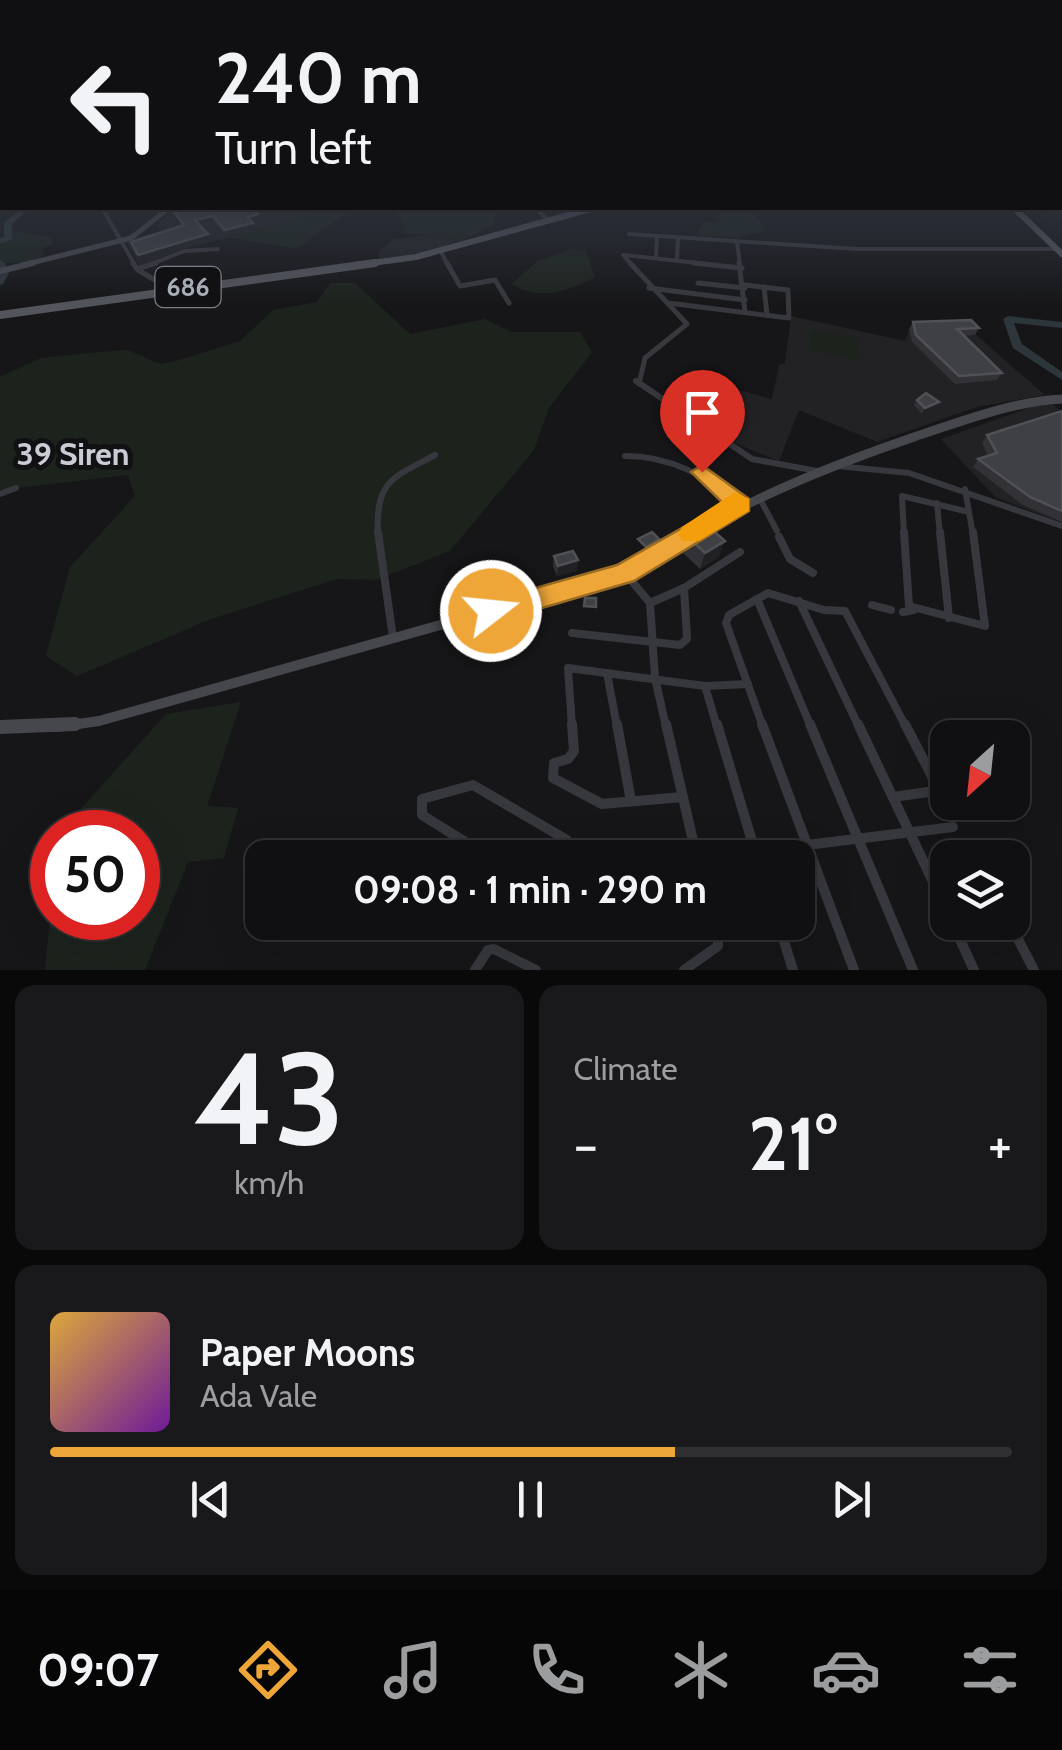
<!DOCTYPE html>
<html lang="en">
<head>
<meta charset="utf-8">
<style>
  body { margin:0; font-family:Cabin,sans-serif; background:#19191b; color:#f1f3f6; height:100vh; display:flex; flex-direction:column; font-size:38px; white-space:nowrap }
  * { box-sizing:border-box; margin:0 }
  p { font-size:32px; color:#9c9d9f }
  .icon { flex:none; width:55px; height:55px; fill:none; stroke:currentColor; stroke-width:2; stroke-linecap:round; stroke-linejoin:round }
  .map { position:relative; height:970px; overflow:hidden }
  .details { display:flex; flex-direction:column; gap:15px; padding:15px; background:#09090a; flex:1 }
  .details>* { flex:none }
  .guide { position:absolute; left:0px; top:0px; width:1062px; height:210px; box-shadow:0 10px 40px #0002,0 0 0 2px #303032; background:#101012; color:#f1f3f6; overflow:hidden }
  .needle { width:65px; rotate:207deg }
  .controls { position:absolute; left:930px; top:720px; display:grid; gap:20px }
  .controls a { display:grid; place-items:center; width:100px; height:100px; border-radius:20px; background:#101012; box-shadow:0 10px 40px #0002,0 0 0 2px #303032; font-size:50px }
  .speed { position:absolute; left:30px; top:810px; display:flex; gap:20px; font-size:50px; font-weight:700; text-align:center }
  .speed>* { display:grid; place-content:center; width:130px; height:130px; border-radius:50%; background:#101012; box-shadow:0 10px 40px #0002,0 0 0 2px #303032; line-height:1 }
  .speed .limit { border:15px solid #d22; background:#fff; color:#111 }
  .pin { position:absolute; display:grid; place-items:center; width:85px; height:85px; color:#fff; margin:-102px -42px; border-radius:50% 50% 50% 0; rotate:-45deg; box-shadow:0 0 10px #0007 }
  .pin .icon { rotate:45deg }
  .me { position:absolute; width:110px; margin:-55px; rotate:74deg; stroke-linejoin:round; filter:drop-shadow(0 0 8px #0008) }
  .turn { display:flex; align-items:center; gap:35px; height:210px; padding:0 50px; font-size:45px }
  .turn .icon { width:130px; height:130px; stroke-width:2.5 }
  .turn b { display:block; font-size:70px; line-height:85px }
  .big { font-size:75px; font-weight:700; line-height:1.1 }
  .details .card { flex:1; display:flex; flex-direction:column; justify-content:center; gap:15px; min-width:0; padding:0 35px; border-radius:20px; background:#19191b }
  .details .dial { align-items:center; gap:0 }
  .dial b { font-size:130px; line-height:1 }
  .song { display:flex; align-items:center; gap:30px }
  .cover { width:120px; height:120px; border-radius:15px; background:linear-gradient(135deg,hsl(40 70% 55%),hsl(280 70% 35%)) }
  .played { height:10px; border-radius:5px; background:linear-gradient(90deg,#eea638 65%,#303032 65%) }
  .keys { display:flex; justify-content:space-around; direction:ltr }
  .heat { display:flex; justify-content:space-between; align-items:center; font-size:55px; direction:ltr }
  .details .tiles { flex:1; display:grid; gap:15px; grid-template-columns:1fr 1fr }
  .card:last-child { grid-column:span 2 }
  .trip { position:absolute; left:245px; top:840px; width:570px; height:100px; border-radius:20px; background:#101012; box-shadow:0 10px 40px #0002,0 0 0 2px #303032; font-weight:700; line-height:100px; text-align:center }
  .tab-bar { display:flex; height:160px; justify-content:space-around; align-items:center; background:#060607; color:#9c9d9f }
  .tab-bar .icon { width:70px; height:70px }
  .tab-bar .current { color:#eea638 }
  .tab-bar b { font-size:45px; color:#f1f3f6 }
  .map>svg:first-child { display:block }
  .built { fill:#222225 }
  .green { fill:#1c231d }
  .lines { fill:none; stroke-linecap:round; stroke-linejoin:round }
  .river { fill:#2c363b; fill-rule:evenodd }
  .street-far4 { stroke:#37383d; stroke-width:4 }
  .street-far3 { stroke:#37383d; stroke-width:5 }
  .street-far2 { stroke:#37383d; stroke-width:6 }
  .street-far1 { stroke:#37383d; stroke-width:8 }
  .street { stroke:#37383d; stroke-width:10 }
  .secondary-far4 { stroke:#45474d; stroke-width:5 }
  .secondary-far3 { stroke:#45474d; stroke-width:6 }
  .secondary-far2 { stroke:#45474d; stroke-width:9 }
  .secondary-far1 { stroke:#45474d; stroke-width:10 }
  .secondary { stroke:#45474d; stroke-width:14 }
  .primary-far1 { stroke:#53555c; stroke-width:6 }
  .primary { stroke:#53555c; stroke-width:8 }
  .wall { fill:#323236 }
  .shaded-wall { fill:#212124 }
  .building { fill:#3f4044; stroke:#4f5156; stroke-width:2.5 }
  .route { fill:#eea638; stroke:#9b6c24; stroke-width:2.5 }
  .slow { fill:#f59e0b }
  .labels { text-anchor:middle; stroke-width:10; stroke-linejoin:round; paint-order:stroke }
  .shield { fill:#111113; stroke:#7b7f86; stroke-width:2.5 }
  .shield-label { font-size:25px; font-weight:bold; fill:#a8aeb7 }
  .quarter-label { font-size:32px; font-weight:bold; fill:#c9ccd4; stroke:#111113 }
</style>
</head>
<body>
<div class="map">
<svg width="1062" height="970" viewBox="0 0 1062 970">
  <rect width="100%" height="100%" fill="#161618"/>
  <g class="built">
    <polygon points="174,208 315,208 312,215 178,250 140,267 126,241 161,231 157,225"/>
    <polygon points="420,236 457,240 441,249 378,260 379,251 394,239"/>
    <polygon points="791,316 905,341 909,330 967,327 1045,395 977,407 877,442 799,410 779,461 722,438 682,410 694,378 772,399 779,365 785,363"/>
    <polygon points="1053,405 1062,412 1062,523 995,497 941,439 1034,406"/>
  </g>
  <g class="green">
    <polygon points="315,208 354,208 296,249 232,238 209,241 311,215"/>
    <polygon points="389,208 493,208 496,210 494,225 462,241 404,233 403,219"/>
    <polygon points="728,208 750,210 766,231 737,238 702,236 698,231 703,223 720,222 716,218"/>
    <path d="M12,230L51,237L52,245L42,248L44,256C29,263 16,264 0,262V243Z"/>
    <path d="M573,248L586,251L595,277C569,292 539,301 511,284L538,261Z"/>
    <polygon points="330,283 355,283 410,334 485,319 512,332 580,332 592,352 549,408 534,450 450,551 376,580 337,579 211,619 77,676 46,656 70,567 135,496 128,475 0,490 0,377 41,358 89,353 128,350 160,364 176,361 240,341 273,310 317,302"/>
    <polygon points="811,330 858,338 859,360 810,350"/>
    <polygon points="241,702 207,806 238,808 224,858 188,862 145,970 45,970 50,918 32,865 52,841 52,918 138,918 138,832 60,832 166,714"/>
  </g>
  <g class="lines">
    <g class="river">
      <polygon points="21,208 29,208 12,224 12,239 0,244 0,238 4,237 4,223"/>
      <polygon points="0,260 5,263 9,273 3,284 0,285"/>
      <polygon points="1008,316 1062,322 1062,328 1014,323 1022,344 1062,372 1062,380 1013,348 1003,319"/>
    </g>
    <g class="street-far4">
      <polyline points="102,208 135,265"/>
      <polyline points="535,208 549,221"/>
      <polyline points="629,234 856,249 1056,249"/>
      <polyline points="737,242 740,265"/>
      <polyline points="441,252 448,265"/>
      <polyline points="623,255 632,265"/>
      <polyline points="624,255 717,265"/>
      <polyline points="656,258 657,236"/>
      <polyline points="677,260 678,238"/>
      <polyline points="149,265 184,251 218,249"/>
    </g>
    <g class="street-far3">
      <polyline points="133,263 137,269 156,263"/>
      <polyline points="447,263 460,286 495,280 509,303"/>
      <polyline points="630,263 687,324 645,358 639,384"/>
      <polyline points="694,263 742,268"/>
      <polyline points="739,263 745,312"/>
      <polyline points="138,270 155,280"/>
      <polyline points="698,283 745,288"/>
      <polyline points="764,287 767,315"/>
      <polyline points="649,288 745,300"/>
      <polyline points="668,303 789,318 788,290 745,285"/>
    </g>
    <g class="street-far2">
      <polyline points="636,381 752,459 817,471"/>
      <path d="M625,456C672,456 705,476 741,505"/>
      <polyline points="837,466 909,473 1062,526"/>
      <polyline points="965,489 969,512"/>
      <polyline points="0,494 16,488"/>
      <polyline points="759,497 777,531"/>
      <polyline points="937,503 940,535"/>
      <polyline points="969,512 973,535"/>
      <path d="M378,535C375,481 392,478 435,455"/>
      <polyline points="904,535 902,496 969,512"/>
    </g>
    <g class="street-far1">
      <polyline points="378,532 393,638"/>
      <polyline points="904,532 909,606 985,626 973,532"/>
      <polyline points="940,532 949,618"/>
      <polyline points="779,537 790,559 813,573"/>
      <polyline points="625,573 650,603 655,678 666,727"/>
      <polyline points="757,599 811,727"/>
      <polyline points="799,601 859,727"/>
      <polyline points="650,603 684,588 740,552"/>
      <polyline points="872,605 891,610"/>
      <polyline points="903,612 914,610"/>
      <polyline points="572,633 680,645 687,639 684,588"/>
      <polyline points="607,673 617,727"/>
      <polyline points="705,686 717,727"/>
      <polyline points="572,727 568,668 705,686 748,684"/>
      <polyline points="763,727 726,623 729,615 768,593 824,610 845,611 906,727"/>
    </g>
    <g class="street">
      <polyline points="572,724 574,751 568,759 554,763 553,778 602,804 682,797"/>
      <polyline points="617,724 631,801"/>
      <polyline points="666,724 697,858"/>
      <polyline points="717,724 757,858"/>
      <polyline points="762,724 854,970"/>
      <polyline points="810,724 913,970"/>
      <polyline points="858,724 948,913"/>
      <polyline points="893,797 935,791 937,786 905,724"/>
      <polyline points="491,858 422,815 422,799 473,785 567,840 570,858"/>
      <polyline points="701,858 953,827"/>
      <polyline points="928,872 948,869"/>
      <polyline points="778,922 793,970"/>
      <polyline points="952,922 974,970"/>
      <polyline points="1009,922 1034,970"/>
      <polyline points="475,970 488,950 494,949 536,970"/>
      <polyline points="684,970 718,946 718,922"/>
    </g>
    <polyline class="secondary-far4" points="23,265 131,238 169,208"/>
    <polyline class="secondary-far3" points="0,271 33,263"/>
    <path class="secondary-far2" d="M690,535C762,493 836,464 914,437C963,421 1010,402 1062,399"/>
    <polyline class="secondary-far1" points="57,727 99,721 625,573 694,532"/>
    <polyline class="secondary" points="0,727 75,724"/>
    <g class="primary-far1">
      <polyline points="1014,208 1062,254"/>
      <polyline points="357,265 416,257 594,208"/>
    </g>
    <polyline class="primary" points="0,315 375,263"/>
  </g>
  <g class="wall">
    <polygon points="171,208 260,220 253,222 255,229 227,236 215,222 200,226 210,241 141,261 131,242 182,225"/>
    <polygon points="913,322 979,328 975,335 963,336 1002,373 997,380 955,384 912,342 909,329"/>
    <polygon points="917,400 935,407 922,414 914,405"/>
    <polygon points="1062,411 1062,522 1023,505 973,467 978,459 988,456 982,443 987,435"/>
    <polygon points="688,537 719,557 700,569 683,553"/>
    <polygon points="554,556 577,571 557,576 553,566"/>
  </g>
  <g class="shaded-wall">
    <polygon points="258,214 260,220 250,223 248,217"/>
    <polygon points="213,216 215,222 198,226 195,220"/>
    <polygon points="253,223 255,229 227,236 225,230"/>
    <polygon points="208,234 210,241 141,261 138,255"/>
    <polygon points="939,402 935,407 922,414 925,408"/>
    <polygon points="725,541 719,557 700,569 705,553"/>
    <polygon points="578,560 577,571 557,576 558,566"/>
  </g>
  <g class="building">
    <polygon points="171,208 251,208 258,214 248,217 253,223 225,230 213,216 195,220 208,234 138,255 131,242 184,225"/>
    <polygon points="971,320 979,328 957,329 1002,373 959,376 916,335 913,322"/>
    <polygon points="926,393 939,402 925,408 917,400"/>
    <polygon points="1062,411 1062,511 1030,497 978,459 997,453 987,435"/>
    <polygon points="708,526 725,541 705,553 688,537"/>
    <polygon points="652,532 659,539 646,547 638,539"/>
    <polygon points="573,551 578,560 558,566 554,556"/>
    <polygon points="585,598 596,598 596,607 584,606"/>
  </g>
  <linearGradient id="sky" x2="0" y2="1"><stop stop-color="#0c0c0d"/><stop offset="0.56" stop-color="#363c48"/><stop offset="1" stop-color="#363c48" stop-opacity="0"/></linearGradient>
  <rect width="1062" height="307" fill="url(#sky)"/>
  <polygon class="route" points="702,465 749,499 749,511 634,581 491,623 482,619 478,611 482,603 617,565 724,504 691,472"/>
  <polygon class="slow" points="735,492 749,499 749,511 699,541 682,541 678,534 682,527"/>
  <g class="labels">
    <rect class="shield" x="155.5" y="267" width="65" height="40" rx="8"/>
    <g class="shield-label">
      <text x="188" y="296">686</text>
    </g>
    <g class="quarter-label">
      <text x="73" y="465">39 Siren</text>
    </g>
  </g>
</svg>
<div class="controls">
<a><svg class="needle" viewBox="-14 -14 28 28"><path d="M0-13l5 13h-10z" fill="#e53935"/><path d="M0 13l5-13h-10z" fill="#9c9d9f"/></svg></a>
<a><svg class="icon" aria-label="layers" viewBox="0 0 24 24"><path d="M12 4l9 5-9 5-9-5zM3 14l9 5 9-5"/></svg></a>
</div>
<div class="speed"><div class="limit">50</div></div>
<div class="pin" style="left:702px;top:472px;background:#d93025"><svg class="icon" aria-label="arrive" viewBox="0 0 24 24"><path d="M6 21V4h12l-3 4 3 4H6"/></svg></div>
<svg class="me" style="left:491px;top:611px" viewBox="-20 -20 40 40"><circle r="17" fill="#eea638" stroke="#fff" stroke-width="3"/><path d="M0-11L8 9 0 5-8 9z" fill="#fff"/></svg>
<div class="trip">09:08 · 1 min · 290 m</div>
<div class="guide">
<div class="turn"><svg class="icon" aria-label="left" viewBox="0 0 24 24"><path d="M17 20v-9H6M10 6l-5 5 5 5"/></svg><div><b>240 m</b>Turn left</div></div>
</div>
</div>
<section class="details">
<div class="tiles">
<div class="card dial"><b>43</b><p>km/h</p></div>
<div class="card"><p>Climate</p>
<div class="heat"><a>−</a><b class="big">21°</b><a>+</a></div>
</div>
<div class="card">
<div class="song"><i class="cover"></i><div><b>Paper Moons</b><p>Ada Vale</p></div></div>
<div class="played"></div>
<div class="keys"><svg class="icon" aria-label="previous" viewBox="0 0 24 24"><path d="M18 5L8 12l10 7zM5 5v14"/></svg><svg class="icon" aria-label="pause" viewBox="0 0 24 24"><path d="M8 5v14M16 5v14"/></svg><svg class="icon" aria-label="next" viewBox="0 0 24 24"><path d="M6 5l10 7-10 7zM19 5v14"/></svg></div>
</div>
</div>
</section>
<nav class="tab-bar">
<b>09:07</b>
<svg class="icon current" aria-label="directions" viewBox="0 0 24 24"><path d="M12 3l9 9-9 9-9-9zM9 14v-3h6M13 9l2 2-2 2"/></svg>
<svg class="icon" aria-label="music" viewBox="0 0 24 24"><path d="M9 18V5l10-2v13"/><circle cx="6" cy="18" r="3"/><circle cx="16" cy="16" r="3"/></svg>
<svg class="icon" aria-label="phone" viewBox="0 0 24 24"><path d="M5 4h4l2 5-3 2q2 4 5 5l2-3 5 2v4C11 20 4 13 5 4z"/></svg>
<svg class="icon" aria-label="climate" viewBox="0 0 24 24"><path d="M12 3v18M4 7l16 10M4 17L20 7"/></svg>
<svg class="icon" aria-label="car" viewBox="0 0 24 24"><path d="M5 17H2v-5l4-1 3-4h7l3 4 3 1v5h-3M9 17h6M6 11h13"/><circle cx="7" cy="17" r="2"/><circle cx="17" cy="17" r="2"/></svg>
<svg class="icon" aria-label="filters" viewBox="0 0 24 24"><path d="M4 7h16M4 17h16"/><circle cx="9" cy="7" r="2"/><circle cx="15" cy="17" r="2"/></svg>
</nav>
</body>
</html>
